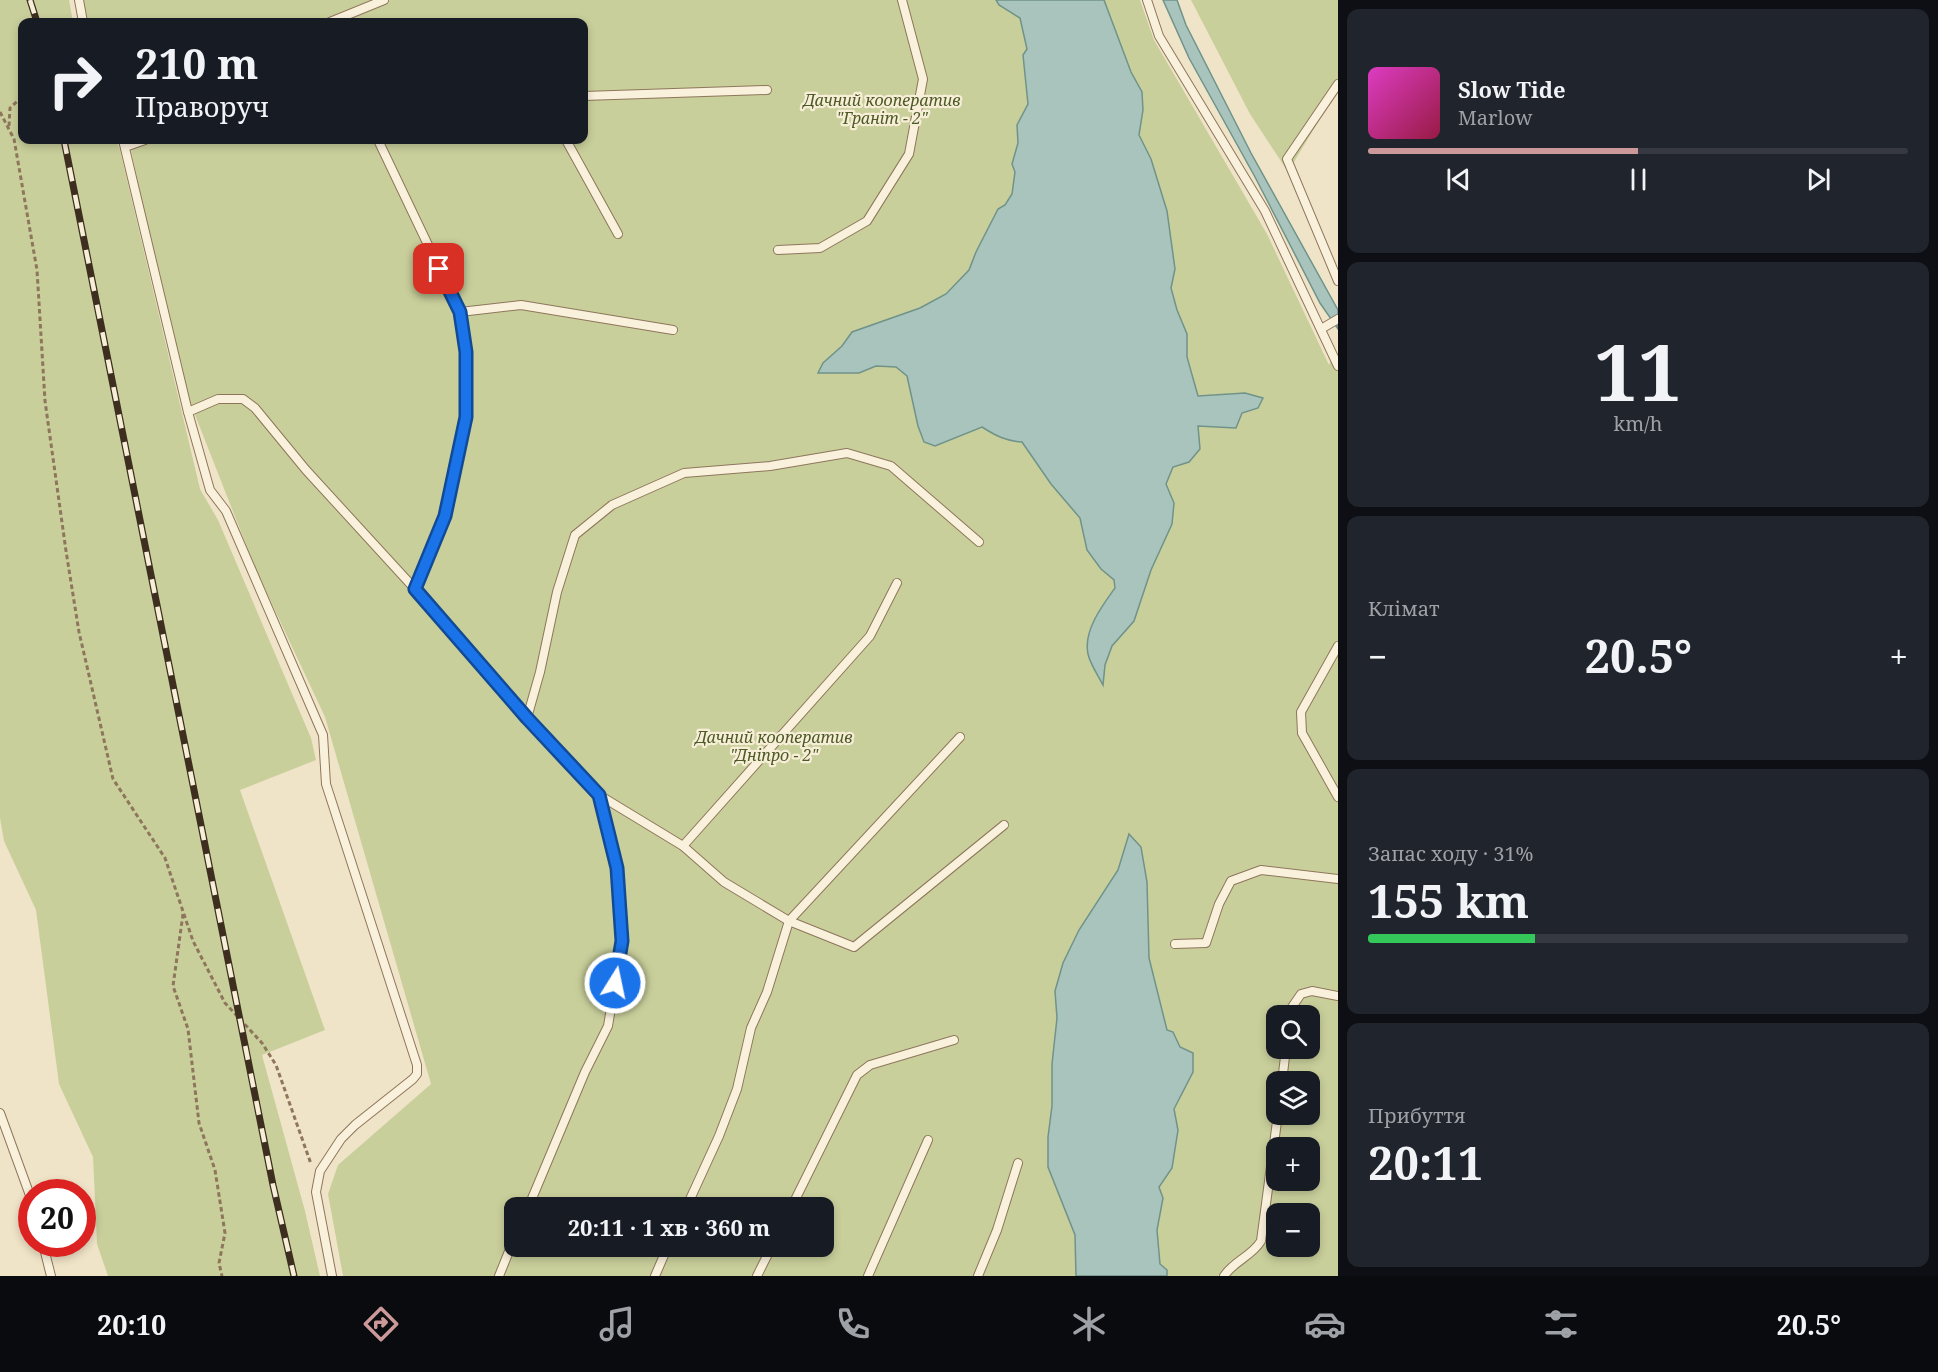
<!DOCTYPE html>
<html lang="uk">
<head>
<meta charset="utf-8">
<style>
  body { margin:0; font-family:"Noto Serif",serif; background:#20242c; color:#f1f3f6; height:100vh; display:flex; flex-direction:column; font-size:22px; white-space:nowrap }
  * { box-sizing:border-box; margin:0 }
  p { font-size:20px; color:#9ea1a6 }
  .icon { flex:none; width:33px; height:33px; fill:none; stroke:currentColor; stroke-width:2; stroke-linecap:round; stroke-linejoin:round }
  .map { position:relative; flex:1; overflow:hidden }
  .side { display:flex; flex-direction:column; gap:9px; padding:9px; background:#0d0f14; width:600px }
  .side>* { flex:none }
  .guide { position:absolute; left:18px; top:18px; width:570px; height:126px; border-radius:12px; box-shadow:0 3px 9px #0003; background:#171b24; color:#f1f3f6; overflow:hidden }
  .controls { position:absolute; left:1266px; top:1005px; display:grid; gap:12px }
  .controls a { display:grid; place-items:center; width:54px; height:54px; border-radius:12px; background:#171b24; box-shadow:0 3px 9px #0003; font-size:30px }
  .speed { position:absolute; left:18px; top:1179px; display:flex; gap:12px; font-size:30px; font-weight:700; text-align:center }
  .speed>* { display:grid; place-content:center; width:78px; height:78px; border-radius:50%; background:#171b24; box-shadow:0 3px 9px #0003; line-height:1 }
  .speed .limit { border:9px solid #d22; background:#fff; color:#111 }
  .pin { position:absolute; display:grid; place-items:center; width:51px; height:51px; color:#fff; margin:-26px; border-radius:12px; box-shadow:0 3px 9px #0006 }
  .me { position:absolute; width:66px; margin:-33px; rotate:10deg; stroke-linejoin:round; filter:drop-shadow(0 0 4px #0008) }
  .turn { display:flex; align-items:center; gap:21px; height:126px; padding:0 18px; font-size:27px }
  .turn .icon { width:78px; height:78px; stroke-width:2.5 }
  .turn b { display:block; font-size:42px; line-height:51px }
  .big { font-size:45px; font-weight:700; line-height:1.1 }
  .side .card { flex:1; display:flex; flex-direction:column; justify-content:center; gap:9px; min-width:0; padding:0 21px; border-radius:12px; background:#20242c }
  .side .dial { align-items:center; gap:0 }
  .dial b { font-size:78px; line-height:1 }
  .song { display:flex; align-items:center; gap:18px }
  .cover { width:72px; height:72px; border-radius:9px; background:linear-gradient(135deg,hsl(310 70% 55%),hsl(340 70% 35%)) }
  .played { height:6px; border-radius:3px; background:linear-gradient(90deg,#cc999b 50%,#363941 50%) }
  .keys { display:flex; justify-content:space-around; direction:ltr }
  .heat { display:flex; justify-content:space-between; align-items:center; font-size:33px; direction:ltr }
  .charge { height:9px; border-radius:4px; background:linear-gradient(90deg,#34c759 31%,#363941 0) }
  .trip { position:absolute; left:504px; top:1197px; width:330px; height:60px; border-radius:12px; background:#171b24; box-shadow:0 3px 9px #0003; font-weight:700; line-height:60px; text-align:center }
  .dock { display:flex; height:96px; justify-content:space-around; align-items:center; background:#090b0e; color:#9ea1a6 }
  .dock .icon { width:42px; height:42px }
  .dock .on { color:#cc999b }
  .dock b { font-size:27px; color:#f1f3f6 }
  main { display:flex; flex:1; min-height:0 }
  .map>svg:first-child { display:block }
  .green { fill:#c9cf9b; fill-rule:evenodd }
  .water { fill:#a9c4bc; stroke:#6f938a; stroke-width:1.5 }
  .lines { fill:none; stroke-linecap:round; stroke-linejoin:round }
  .service-casing { stroke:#8d765c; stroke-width:10 }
  .path { stroke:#8d765c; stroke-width:3; stroke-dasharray:4.5 3; stroke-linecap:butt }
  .service { stroke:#faf1dc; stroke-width:8 }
  .rail-casing { stroke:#3d2e20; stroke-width:7 }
  .rail { stroke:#f7eed8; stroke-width:4.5; stroke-dasharray:14; stroke-linecap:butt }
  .route-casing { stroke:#114b97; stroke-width:15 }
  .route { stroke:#1a73e8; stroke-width:10 }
  .labels { text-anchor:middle; stroke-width:4.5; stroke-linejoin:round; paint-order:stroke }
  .park-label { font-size:16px; font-style:italic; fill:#4d5a26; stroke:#f7eed8 }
</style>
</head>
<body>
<main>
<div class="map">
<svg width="1338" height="1276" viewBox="0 0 1338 1276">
  <rect width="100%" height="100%" fill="#f0e4c8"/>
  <g class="green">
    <polygon points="0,0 69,0 73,22 22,22 22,140 116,140 120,150 200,489 218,520 311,738 316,760 240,790 325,1030 262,1055 305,1211 320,1276 108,1276 97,1244 93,1157 59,1084 36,910 4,841 0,818"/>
    <path d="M79,0H1140L1154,40L1267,234L1329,365L1333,356L1338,366V1276H343L328,1194L338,1165L431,1084L325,717L256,570L177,369L129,140H584V22H83ZM1276,1016H1310V1048H1276ZM1276,1082H1310V1114H1276ZM1276,1148H1310V1180H1276ZM514,1208H824V1246H514ZM1276,1214H1310V1246H1276Z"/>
    <polygon points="1191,0 1338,0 1338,89 1288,172 1250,114"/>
  </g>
  <g class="water">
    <path d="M996,0H1104L1131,72L1142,92L1143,110L1139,135L1151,159L1167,211L1175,269L1171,288L1177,310L1187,334V357L1198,396L1245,393L1263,398L1258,408L1242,413L1236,428L1198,426L1200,449L1189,462L1173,467L1166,484L1174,503L1172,524L1151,570L1134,621L1112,646L1105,665L1103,685C1098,675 1090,664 1088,654C1083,631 1102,606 1115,588L1114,580L1101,569L1087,550L1080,518L1051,484L1022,442C1006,441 996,436 982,427L935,446L924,442L918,426L907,376L896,367L876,366L859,373H818L823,363L842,346L852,332L920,308L946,294L969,270L976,252L998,209L1005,205L1012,194L1015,172L1012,164L1018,143L1017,125L1028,104L1023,55L1027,49L1020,18L999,5Z"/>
    <polygon points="1163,0 1177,0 1186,25 1251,153 1338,310 1338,329 1320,303 1255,177 1189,58"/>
    <polygon points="1129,834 1141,847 1147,882 1149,958 1167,1030 1173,1032 1180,1047 1193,1053 1193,1072 1174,1109 1178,1130 1172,1168 1159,1187 1163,1198 1157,1230 1160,1264 1167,1270 1167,1276 1076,1276 1075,1235 1048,1167 1048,1137 1052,1106 1052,1064 1057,1018 1055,991 1063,963 1079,930 1118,870"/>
  </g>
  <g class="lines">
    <g class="service-casing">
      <g id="service">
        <polyline points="79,0 83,22"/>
        <polyline points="1147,0 1159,36 1265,211 1338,366"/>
        <polyline points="330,22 384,0"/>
        <polyline points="1338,84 1287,159 1338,281"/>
        <polyline points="584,96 767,90"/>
        <polyline points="123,140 188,412 210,490 226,511 323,735 326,784 417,1065 417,1074 413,1079 355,1125 341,1139 320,1171 316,1192 332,1276"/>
        <polyline points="378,140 460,312 466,352 466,417 445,516 415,589"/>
        <polyline points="566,140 618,234"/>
        <polyline points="125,147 145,140"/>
        <polyline points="778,250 820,248 867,221 909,154 923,79 902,0"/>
        <polyline points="460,312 521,305 673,330"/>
        <polyline points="1321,329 1338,319"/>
        <polyline points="188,412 218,399 243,399 255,408 306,470 415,589 527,718 599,795 617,869 622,941 608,1026 585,1072 528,1208"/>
        <polyline points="1338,646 1301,712 1302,733 1338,797"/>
        <polyline points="527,718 540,672 557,592 575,535 612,505 684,473 770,466 847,453 891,466 979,542"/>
        <polyline points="599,795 683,846 724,882 789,921 854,947 1004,825"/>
        <polyline points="683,846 870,636 897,583"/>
        <polyline points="1175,944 1206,943 1219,904 1231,881 1261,870 1338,879"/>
        <polyline points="1290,1016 1290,1010 1301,994 1312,991 1338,996"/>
        <polyline points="1282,1082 1286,1048"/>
        <polyline points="0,1113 32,1201"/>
        <polyline points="686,1208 719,1136 737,1089 751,1028 767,992 789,921 960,737"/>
        <polyline points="791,1208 857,1075 870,1065 954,1040"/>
        <polyline points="43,1244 51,1276"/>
        <polyline points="499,1276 514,1239"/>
        <polyline points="655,1276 668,1246"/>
        <polyline points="757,1276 772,1246"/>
        <polyline points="868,1276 928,1140"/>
        <polyline points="978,1276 997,1230 1018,1163"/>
        <path d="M1224,1276C1234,1261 1252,1256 1261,1241L1278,1114"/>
      </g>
    </g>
    <g class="path">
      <polyline points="0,112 14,139 37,270 45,401 66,551 79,632 113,779 165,858 193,941 225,1003 262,1043 276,1065 311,1164"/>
      <polyline points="9,126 10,108 22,97"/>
      <polyline points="183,914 173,986 188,1029 199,1123 215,1170 225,1233 219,1263 222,1276"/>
    </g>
    <use href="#service" class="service"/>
    <g class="rail-casing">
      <g id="rail">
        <polyline points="30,0 37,22"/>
        <polyline points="64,140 273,1185 294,1276"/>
      </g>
    </g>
    <use href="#rail" class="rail"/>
  </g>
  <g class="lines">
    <g class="route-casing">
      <polyline id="route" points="439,269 460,312 466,352 466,417 445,516 415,589 527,718 599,795 617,868 622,941 615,983"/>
    </g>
    <use href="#route" class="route"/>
  </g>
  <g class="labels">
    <g class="park-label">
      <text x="882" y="106">Дачний кооператив<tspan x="882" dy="18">"Граніт - 2"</tspan></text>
      <text x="774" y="743">Дачний кооператив<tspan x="774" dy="18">"Дніпро - 2"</tspan></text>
    </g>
  </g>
</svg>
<div class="controls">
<a><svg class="icon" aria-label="search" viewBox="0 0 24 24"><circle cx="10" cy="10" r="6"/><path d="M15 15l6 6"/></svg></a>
<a><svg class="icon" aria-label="layers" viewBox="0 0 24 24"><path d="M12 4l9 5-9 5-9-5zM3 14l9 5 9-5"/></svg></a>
<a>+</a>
<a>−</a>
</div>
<div class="speed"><div class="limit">20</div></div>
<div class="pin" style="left:439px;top:269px;background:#d93025"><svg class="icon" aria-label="arrive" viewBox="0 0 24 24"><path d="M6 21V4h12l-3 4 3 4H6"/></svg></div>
<svg class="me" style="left:615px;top:983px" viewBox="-20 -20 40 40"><circle r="17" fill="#1a73e8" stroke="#fff" stroke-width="3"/><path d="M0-11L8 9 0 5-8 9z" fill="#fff"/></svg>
<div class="trip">20:11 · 1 хв · 360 m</div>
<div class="guide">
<div class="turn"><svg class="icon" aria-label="right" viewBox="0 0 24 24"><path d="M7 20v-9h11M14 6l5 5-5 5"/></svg><div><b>210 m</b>Праворуч</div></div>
</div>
</div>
<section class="side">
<div class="card">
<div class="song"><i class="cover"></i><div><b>Slow Tide</b><p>Marlow</p></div></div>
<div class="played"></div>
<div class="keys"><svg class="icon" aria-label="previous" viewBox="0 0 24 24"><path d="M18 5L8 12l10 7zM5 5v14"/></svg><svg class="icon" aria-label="pause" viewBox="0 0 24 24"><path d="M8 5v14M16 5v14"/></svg><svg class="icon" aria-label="next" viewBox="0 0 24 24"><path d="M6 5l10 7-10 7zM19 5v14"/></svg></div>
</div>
<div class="card dial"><b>11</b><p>km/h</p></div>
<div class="card"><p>Клімат</p>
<div class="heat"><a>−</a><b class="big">20.5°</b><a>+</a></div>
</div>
<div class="card"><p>Запас ходу · 31%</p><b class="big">155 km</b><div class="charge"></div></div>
<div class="card"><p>Прибуття</p><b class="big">20:11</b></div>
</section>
</main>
<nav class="dock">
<b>20:10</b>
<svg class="icon on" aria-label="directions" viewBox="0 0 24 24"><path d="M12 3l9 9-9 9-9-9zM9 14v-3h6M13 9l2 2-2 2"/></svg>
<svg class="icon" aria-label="music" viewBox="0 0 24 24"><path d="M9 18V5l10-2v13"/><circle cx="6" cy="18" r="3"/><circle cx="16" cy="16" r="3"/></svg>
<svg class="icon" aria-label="phone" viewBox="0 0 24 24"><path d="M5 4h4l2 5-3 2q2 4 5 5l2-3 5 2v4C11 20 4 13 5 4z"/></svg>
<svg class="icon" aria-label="climate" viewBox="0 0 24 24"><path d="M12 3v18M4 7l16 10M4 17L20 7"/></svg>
<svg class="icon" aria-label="car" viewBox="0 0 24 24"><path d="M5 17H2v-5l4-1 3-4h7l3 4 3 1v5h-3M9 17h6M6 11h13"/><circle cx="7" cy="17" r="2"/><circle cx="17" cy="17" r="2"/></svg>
<svg class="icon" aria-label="filters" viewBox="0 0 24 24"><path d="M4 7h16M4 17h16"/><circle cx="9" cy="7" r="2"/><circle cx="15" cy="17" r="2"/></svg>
<b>20.5°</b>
</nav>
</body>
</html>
